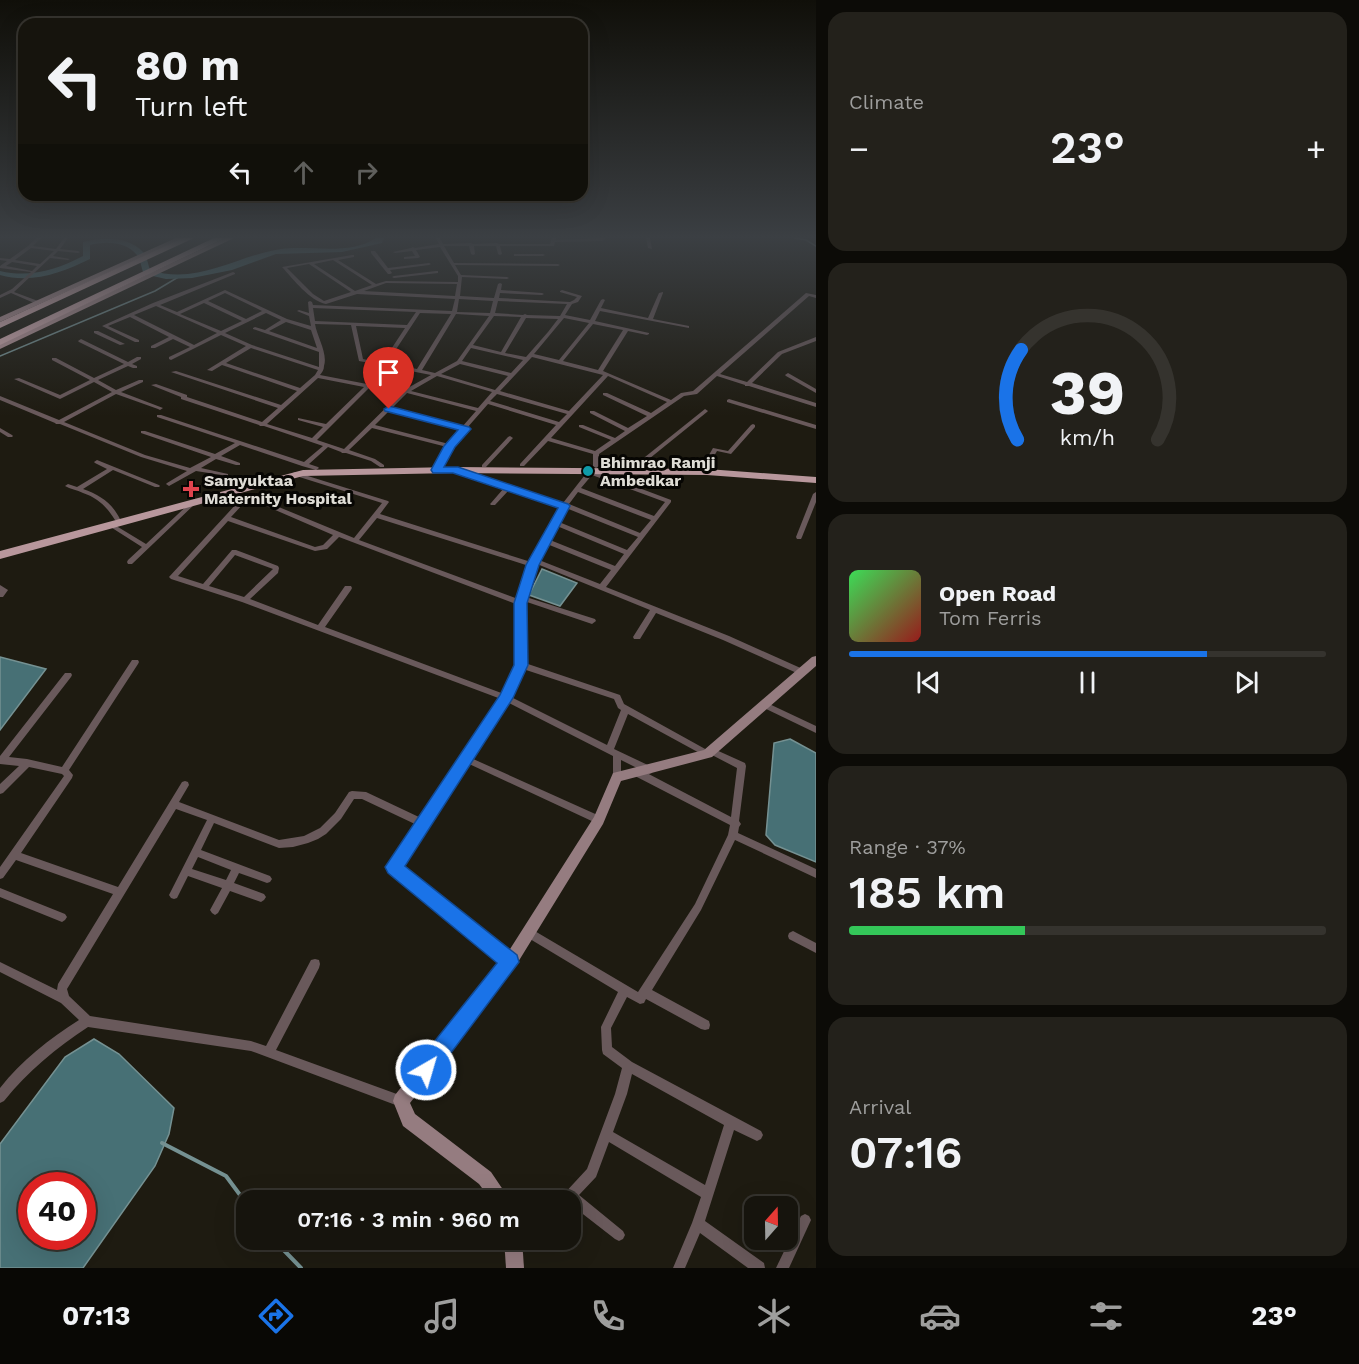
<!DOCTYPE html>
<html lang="en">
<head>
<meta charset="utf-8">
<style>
  body { margin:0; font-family:"Work Sans",sans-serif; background:#23211b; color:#f1f3f6; height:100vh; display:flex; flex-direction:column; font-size:22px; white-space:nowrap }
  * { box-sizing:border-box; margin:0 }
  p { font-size:20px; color:#9e9e9d }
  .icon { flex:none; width:33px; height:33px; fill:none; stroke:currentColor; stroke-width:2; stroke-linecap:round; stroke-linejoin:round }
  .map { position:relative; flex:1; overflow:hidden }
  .side { display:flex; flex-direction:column; gap:12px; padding:12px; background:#0c0b07; width:543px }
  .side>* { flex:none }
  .guide { position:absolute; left:18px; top:18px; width:570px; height:183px; border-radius:18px; box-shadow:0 6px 24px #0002,0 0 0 2px #35332e; background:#16140d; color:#f1f3f6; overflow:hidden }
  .needle { width:39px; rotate:20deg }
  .controls { position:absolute; left:744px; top:1196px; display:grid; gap:12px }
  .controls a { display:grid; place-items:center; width:54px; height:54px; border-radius:12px; background:#16140d; box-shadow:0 6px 24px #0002,0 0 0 2px #35332e; font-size:30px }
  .speed { position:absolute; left:18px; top:1172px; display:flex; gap:12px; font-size:30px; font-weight:700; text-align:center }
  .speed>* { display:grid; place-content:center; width:78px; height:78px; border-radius:50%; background:#16140d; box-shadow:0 6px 24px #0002,0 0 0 2px #35332e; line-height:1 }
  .speed .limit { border:9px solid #d22; background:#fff; color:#111 }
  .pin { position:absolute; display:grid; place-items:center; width:51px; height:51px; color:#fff; margin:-62px -26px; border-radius:50% 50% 50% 0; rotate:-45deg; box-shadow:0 0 6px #0007 }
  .pin .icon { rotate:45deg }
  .me { position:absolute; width:66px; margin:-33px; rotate:38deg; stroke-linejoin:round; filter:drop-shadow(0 0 4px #0008) }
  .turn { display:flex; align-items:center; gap:21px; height:126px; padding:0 18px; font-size:27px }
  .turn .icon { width:78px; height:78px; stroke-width:2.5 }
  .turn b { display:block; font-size:42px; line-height:51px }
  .lanes { display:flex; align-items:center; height:57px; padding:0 18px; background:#0003; justify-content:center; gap:30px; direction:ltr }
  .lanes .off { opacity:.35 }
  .big { font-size:45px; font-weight:600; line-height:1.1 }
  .side .widget { flex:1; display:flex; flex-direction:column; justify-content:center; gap:9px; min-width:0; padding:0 21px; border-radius:18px; background:#23211b }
  .side .dial { align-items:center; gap:0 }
  .dial svg { height:156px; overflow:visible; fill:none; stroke:#35332e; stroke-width:7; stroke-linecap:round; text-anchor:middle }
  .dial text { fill:#f1f3f6; stroke:none }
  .song { display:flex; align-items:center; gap:18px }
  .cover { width:72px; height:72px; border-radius:9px; background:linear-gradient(135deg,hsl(130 70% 55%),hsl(0 70% 35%)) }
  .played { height:6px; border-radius:3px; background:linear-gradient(90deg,#1a73e8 75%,#35332e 75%) }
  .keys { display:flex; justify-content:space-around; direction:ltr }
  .heat { display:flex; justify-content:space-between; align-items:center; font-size:33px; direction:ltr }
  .charge { height:9px; border-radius:4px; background:linear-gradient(90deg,#34c759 37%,#35332e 0) }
  .trip { position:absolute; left:236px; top:1190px; width:345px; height:60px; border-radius:18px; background:#16140d; box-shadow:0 6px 24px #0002,0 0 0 2px #35332e; font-weight:600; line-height:60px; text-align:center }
  .dock { display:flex; height:96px; justify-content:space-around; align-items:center; background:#090805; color:#9e9e9d }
  .dock .icon { width:42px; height:42px }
  .dock .current { color:#1a73e8 }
  .dock b { font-size:27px; color:#f1f3f6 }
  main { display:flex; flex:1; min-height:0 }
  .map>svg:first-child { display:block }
  .water { fill:#477075; stroke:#759192; stroke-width:1.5; fill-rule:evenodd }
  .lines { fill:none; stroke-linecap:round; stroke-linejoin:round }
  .stream-far1 { stroke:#759192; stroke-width:1.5 }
  .stream { stroke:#759192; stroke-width:4 }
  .river { fill:#477075; fill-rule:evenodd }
  .street { fill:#69595b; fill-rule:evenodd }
  .secondary { fill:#957c80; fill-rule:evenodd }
  .primary { fill:#b8979c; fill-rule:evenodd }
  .highway { fill:#d7b0b6; fill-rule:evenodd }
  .route { fill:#1a73e8; stroke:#114b97; stroke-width:1.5 }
  .culture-dot { fill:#0f9aa8; stroke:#070603; stroke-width:2 }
  .health-dot { fill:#e0444e; stroke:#070603; stroke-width:2 }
  .labels { text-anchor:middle; stroke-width:6; stroke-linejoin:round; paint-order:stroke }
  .poi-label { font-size:16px; font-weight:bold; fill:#dfddd6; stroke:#070603; text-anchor:start }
</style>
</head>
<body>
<main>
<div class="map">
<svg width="816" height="1268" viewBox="0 0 816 1268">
  <rect width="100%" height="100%" fill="#1e1b11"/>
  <g class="water">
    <polygon points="542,569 577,583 560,606 529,595"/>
    <polygon points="0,657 46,669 0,730"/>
    <polygon points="790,739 816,753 816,862 775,845 766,835 774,743"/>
    <path d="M94,1039L119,1054L174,1108L169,1134L155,1166L83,1268H0V1144L65,1057ZM32,1185H82V1236H32Z"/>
  </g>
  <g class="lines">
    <g class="stream-far1">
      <polyline points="794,238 806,240 816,246"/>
      <polyline points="0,356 155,291 180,276"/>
    </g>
    <g class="stream">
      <polyline points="162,1143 226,1176 246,1203"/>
      <polyline points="273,1239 301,1268"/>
    </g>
    <path class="river" d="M376,238H384L382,243L342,252L276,254L232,270L192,278L166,279L144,274C141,268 141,260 137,255C126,241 105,241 90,245V259C61,273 32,284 0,275V271C30,278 56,270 83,256V242C102,237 128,236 143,252C147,257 148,264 150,270C197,286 238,255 281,249C311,245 349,256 376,238Z"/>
    <g class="street">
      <path d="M36,238H41L33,246L56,249L64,238H68L60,249L78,251L80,252L78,253L58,251L53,256L70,259L68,260L50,258L14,292L38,301V303H34L11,293L0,298V295L12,289L31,272L0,268V266L7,261L0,260V258L10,259L28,246ZM31,248L54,251L40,264L15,260ZM12,262L37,266L32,271L6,266Z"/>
      <path d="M436,238H440L443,244L471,243L473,244L497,243L499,244H550L552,238H556V240L606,238L602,241L555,242L554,246H500L502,254L500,255L498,254L496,246H474L475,254L473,255L471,254L469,246H444L454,263L558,264L560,265L558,266L455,265L461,275L507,277L509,278L507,279L462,277L460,296L494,298L498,284L500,283L502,284L501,290L542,293L544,294L542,295L500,293L499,298L570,302L574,300L577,297L560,292V291L562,290L582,296L578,302L572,304L565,315L590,320L601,300L603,299L605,300L601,308L648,318L659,293L663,292V293L653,319L689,326V328L600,311L595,321L649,333V334L647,335L628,331L603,371L671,400L681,393L693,391L806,293L816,295V298L809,296L720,374L747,382L778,352L816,337V341L782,354L752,383L816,403V407L749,386H745V385L717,376L697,394L684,396L599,454V466L596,468L593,466V454L548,441L524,466H520V464L556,425L488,404L467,428V430L464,432L440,466L438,467L435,465L447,447L372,428L349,450L375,459L384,465V467H380L371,461L346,453H342L341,452L328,447L309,464L318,467L319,468L316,470L302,466L240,445L221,456L240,463V465H236L216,459L201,468L228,474V476L196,471L169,486L166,484L167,483L187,471L141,457L60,424H56L55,423L0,400V396L59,420L112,392L94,382L60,399L14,379L19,378L60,395L90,380L52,360V358H56L94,378L124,364L79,342L78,341L81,339L128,362L137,357H141V359L132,364L137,366V368H133L128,366L98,380L116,390L139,380H143V382L121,392L163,408L160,410L158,409L116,394L64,422L145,455L190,468L211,457L141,433V431H145L215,454L235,443L157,417V415H161L304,462L323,446L264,426H260L259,425L181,399V397L151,385L156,384L187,395V397L262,422L278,408L171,372L176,371L281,405L297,391L222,365L212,371L207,370L246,346L221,335L171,360L169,359V357L190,347L173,339L155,348H151V346L169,337L130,317L108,326L139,340V342H135L102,326L153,303L233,272L235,273V274L160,305L177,312L225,290L287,319L311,326L309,316L297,311L299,310L309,313L308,302L310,301L312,302L313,305L452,311L455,299L357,294L326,304C310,301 293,279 282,267L352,255H354V257L338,260L376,284L386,281L458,282V276L440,247L416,250L420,257L418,258L404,259V257L415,256L412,251L395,253L393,252L411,248L413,247L415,248L439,244ZM333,260L372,285L355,291L314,264ZM309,264L351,292L324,301L313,294L287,268ZM386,283L457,284L455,296L364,291ZM225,293L262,311L246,319L208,301ZM459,299L493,301L490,313L457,312ZM498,301L567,304L560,316L527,315L525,314L523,315L495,313ZM204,303L242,321L221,331L180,314ZM156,306L217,333L194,345L134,315ZM313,308L416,312L407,325L315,321ZM266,313L281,320L265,330L255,327L253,328V329L319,352V367L252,345L225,333ZM420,313L451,314L417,369L387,363ZM456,314L489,316L457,361L435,373L422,370ZM494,316L521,317L501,352L473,345ZM526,318L558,319L548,332L526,357L505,353ZM564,318L589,323L559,360L534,354ZM286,322L311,330L317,348L269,331ZM315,324L351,325L359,361L380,365L367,384L320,375C322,372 324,370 324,366C328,353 317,337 315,324ZM593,324L623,330L598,370L563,361ZM356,326L405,328L382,363L363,359ZM251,348L318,370L315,375L300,388L226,363ZM471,348L523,360L511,373L462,361ZM532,357L603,375L569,411L500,391ZM460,364L508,376L495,390L441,374ZM385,366L431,375L404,390L344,449L317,440L374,383ZM437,376L492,392L478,408L411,391ZM608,376L667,402L651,413L607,393H603V395L647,416L628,428L594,411H590V413L625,431L615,438L583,425H579V427L611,440L595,451L551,438ZM318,378L364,387L326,424L298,418V420L323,427L312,438L267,424ZM407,393L476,411L462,427L392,408ZM497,394L567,414L559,422L490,401ZM389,411L460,429L449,444L375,425Z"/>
      <polygon points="646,238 650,238 652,249 648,248"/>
      <polygon points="371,251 375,251 388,268 429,263 431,264 429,265 390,270 392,273 390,274 388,274 371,253"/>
      <polygon points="516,254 543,254 545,255 543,256 514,256 514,254"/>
      <polygon points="436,271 438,271 438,273 394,278 392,277 394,276"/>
      <polygon points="94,331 98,331 125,344 120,345 94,333"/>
      <polygon points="788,373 816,389 816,393 786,376 785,375"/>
      <polygon points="729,399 816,425 816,429 727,402 727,400"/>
      <polygon points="705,409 708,411 707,412 639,467 635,467 635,465"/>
      <polygon points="753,424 755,425 755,427 731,454 717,451 707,468 703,468 702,467 713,448 728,451 751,425"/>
      <polygon points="0,428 12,435 13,436 12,437 8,437 0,432"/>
      <polygon points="510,436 513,438 512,439 486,467 482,467 482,465 508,437"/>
      <path d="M97,460L159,485L160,486L159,487H155L113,470L83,489C100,495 112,503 120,519L119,520H115C107,507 98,498 83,493C77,490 70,489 65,486L68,484L77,487L107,469L95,463L94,462Z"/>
      <path d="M455,468L563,503L588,471L592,468L595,470L594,471L671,500V502L606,587L729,636L805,670L806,672L805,674H799L723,640L656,613L640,639H634L633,637L650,610L537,564L526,597L595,619L596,621L592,624L524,601V603L525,663L620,695L624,704L707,750L711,748L714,749L745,763L746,766L739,821L741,824L739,827L738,833L816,869V878L735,840L701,910L652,990L709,1021L710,1025L709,1029L705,1030L701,1029L646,999L644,1003L640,1004L627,997L611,1028L612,1047L632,1062L761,1131L763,1135L761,1139L757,1141L734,1130L705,1221L764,1263L765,1268H748L700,1233L685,1268H673L692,1223L701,1197L609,1142L596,1177L579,1195L623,1231L625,1235L623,1239L619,1241L615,1239L570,1204V1200H560L562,1196L587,1169L615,1094L622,1068L603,1054L602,1050L601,1027L618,992L525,936L524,933L525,930L529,928L533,930L638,992L695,904L728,835L730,825L635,776L634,773L635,770L638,769L641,770L731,817L737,768L712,755L708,757L705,756L628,714L614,749L652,767L653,770L652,773L649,774L621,760V777L620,780L617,781L614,780L613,777V756L507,702L471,758L602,817L604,820L602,823L599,824L596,823L467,763L400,866L514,958L515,962L514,966L510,967L506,966L391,870L389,867L417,825L362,799H354L341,819L326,834L318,839L308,843L293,847L279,848L214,823L201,850L270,876L272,879L270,882L267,883L239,873L234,883L264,894L266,897L264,900L261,902L230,891L218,913L215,915L212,913L210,910L222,888L188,876L177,898L174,899L171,898L169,895L207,820L176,809L67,989L69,996L90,1016L251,1041L266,1046L311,960L315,959L319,960L320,964L319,968L276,1050L405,1097L407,1101L405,1105L401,1107L251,1051L88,1027C56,1048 28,1071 4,1101L0,1103V1088C22,1060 49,1039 79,1020L61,1003L0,972V962L57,990L58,984L113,894L16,860L3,878L0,879V867L64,776L62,774L29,767L3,793L0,794V784L19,766L0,764V756L65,673H71L72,675L71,677L9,757L27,759L62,767L132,660H138L139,662L138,664L69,770L73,775L72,778L21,853L118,887L182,782L185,781L188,782L189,785L179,802L279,840L304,836L320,828L335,813L349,792L352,791L366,792L421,818L501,699L242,602L171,579L169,577L238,502L214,499L211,497L212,496L269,503L354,538L382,503L293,475V473L295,472L388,501L389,502L380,514L531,562L560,507L509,490L495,505H491L490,504L491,503L504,488L453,471V469ZM592,475L665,502L654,516L581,488ZM578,492L651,520L640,533L569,504ZM244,503L266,506L333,535L323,545L315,547L231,517ZM566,508L638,537L627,550L559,522ZM377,518L529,566L518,599L359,540ZM228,521L315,551L327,549L339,537L516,604L517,665L504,694L325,627L351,590L352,588L351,586H345L318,625L250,599L278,573L279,568L278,566L236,550H232L203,584L178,576ZM557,526L624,554L615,566L550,540ZM547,544L611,570L600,584L539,560ZM235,555L273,569L244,597L209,586ZM523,669L614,699L618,708L621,710L607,745L511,697ZM198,857L231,870L226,880L192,869ZM632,1074L724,1125L705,1185L613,1132L627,1094Z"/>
      <polygon points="816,492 816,502 802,537 801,539 797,539 796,537 813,494"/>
      <polygon points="195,499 198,501 197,502 132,564 128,564 127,562 128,560 142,547 109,526 108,525 109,524 113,524 146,544 193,500"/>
      <polygon points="0,585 8,590 3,597 0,597"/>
      <polygon points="765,702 816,726 816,733 762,707 761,705 762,703"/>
      <polygon points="0,888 65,914 67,917 65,920 62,922 0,897"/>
      <polygon points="793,931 816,943 816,953 789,939 788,936 789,933"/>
      <polygon points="805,1214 809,1216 811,1220 789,1268 776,1268 801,1216"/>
    </g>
    <g class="secondary">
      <polygon points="816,656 816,666 712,757 621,781 603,824 515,967 410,1103 415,1114 491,1172 510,1200 491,1200 479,1184 403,1126 393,1101 395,1095 505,957 594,817 613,773 704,750 812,657"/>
      <polygon points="504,1239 522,1239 524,1268 506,1268"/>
    </g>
    <g class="primary">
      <polygon points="176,238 185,238 0,322 0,317"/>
      <polygon points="225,238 234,238 0,349 0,344"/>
      <polygon points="454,467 707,469 816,477 816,483 707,475 454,473 303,476 0,559 0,551 303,470"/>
    </g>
    <g class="highway">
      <polygon points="183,238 194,238 0,328 0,322"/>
      <polygon points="214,238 225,238 0,345 0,339"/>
    </g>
  </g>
  <linearGradient id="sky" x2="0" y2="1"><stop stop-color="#100f09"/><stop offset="0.57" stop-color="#3b3f43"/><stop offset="1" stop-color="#3b3f43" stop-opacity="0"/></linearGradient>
  <rect width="816" height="416" fill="url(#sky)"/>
  <polygon class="route" points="389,406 469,427 471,429 455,447 444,467 458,467 568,504 570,506 539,565 527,603 528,665 513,698 405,866 517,955 519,962 433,1077 426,1080 418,1077 415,1070 418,1062 497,963 388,873 385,867 500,695 514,665 514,603 526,565 558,508 453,473 433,473 431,470 444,446 458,430 385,411 384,409"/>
  <circle class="culture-dot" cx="588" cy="471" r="6"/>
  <path class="health-dot" d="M188 480h6v6h6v6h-6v6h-6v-6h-6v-6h6z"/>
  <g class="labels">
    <g class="poi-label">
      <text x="600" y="468">Bhimrao Ramji<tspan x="600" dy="18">Ambedkar</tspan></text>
      <text x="204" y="486">Samyuktaa<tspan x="204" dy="18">Maternity Hospital</tspan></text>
    </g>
  </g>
</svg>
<div class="controls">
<a><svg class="needle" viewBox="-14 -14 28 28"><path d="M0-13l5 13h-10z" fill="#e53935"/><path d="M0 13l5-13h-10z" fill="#9e9e9d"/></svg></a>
</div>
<div class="speed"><div class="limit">40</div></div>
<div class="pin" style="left:389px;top:409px;background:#d93025"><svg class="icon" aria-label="arrive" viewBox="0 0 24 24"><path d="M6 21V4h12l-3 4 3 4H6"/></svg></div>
<svg class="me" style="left:426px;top:1070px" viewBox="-20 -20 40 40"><circle r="17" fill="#1a73e8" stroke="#fff" stroke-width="3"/><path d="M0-11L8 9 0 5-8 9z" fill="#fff"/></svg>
<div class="trip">07:16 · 3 min · 960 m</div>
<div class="guide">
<div class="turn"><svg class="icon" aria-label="left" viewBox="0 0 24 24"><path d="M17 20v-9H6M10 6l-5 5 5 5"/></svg><div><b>80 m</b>Turn left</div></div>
<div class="lanes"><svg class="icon" aria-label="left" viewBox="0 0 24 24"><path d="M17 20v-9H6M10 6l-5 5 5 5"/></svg><svg class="icon off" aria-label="ahead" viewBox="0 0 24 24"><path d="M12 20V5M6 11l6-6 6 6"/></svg><svg class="icon off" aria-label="right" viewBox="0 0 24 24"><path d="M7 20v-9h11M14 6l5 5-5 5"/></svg></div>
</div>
</div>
<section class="side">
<div class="widget"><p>Climate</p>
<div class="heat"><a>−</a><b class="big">23°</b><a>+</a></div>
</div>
<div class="widget dial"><svg viewBox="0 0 100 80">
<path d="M14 69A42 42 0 1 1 86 69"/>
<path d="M14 69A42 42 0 0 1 16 23" stroke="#1a73e8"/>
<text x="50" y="56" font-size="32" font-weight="700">39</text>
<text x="50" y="72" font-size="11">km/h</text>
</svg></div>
<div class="widget">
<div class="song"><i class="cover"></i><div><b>Open Road</b><p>Tom Ferris</p></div></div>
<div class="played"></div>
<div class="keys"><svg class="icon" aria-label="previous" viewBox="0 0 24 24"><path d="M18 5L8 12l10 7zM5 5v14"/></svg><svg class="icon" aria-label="pause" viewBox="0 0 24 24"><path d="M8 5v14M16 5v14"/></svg><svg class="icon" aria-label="next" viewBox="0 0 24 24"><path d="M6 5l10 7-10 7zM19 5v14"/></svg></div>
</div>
<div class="widget"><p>Range · 37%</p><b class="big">185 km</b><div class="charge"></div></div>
<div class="widget"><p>Arrival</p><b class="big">07:16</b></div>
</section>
</main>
<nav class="dock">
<b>07:13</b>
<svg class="icon current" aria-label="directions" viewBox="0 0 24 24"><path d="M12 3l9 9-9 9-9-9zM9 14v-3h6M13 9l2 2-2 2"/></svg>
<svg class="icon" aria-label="music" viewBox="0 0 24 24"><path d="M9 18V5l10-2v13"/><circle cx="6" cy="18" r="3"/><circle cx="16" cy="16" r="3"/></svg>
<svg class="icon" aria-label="phone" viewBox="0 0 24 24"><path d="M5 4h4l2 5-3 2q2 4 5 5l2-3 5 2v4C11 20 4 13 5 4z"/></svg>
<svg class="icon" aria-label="climate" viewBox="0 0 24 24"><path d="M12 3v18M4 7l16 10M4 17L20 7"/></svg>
<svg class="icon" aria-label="car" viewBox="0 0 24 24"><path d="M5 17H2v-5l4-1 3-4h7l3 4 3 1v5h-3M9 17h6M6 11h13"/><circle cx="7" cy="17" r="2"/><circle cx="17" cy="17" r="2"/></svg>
<svg class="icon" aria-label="filters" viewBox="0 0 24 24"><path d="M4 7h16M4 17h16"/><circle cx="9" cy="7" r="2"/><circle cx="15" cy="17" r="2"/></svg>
<b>23°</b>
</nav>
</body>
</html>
